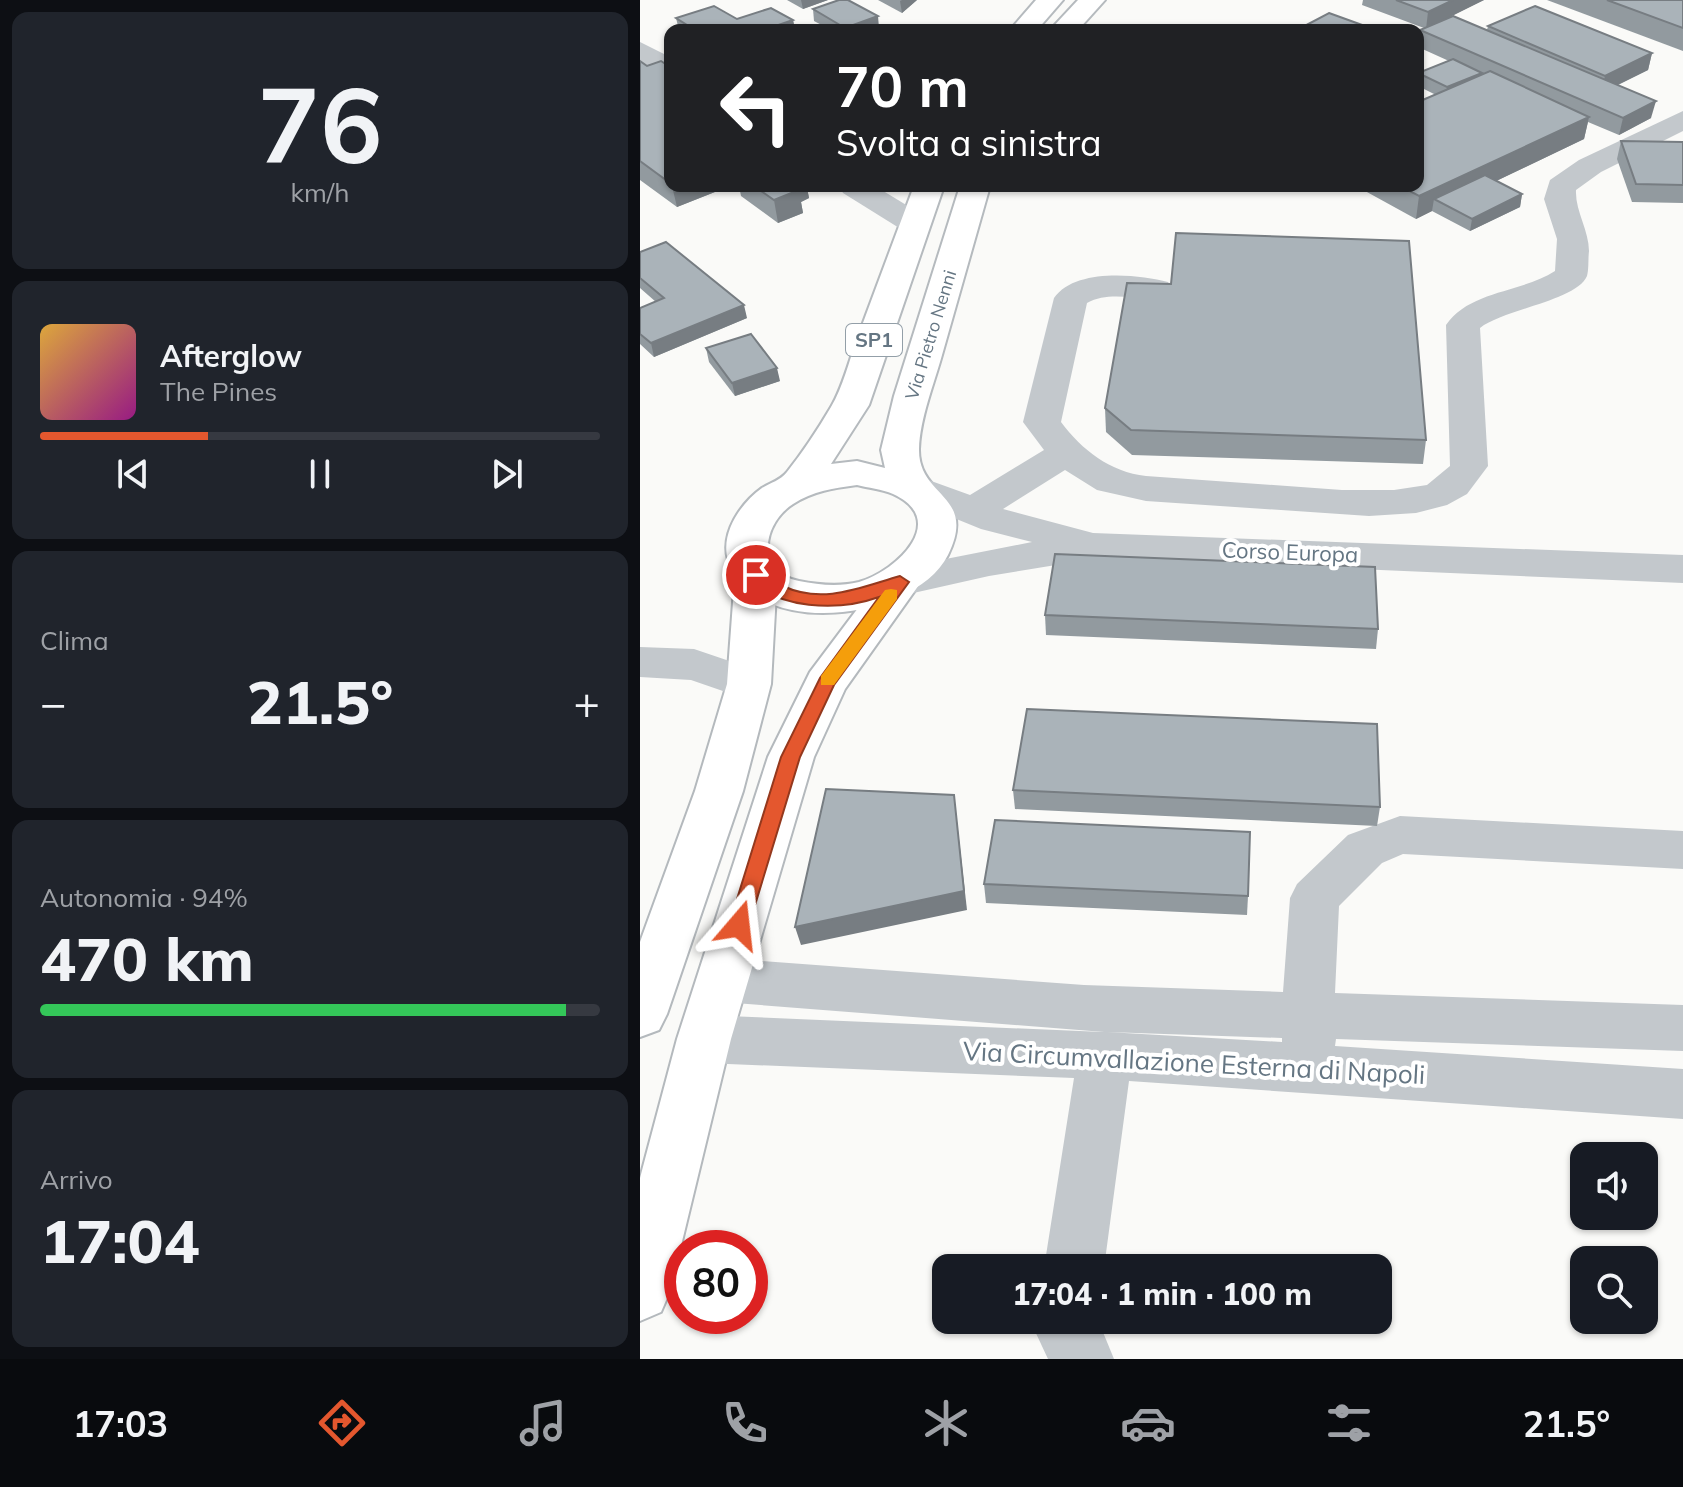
<!DOCTYPE html>
<html lang="it">
<head>
<meta charset="utf-8">
<style>
  body { margin:0; font-family:Mulish,sans-serif; background:#20242c; color:#f1f3f6; height:100vh; display:flex; flex-direction:column; font-size:30px; white-space:nowrap }
  * { box-sizing:border-box; margin:0 }
  p { font-size:26px; color:#9ea1a6 }
  .icon { flex:none; width:44px; height:44px; fill:none; stroke:currentColor; stroke-width:2; stroke-linecap:round; stroke-linejoin:round }
  .map { position:relative; flex:1; overflow:hidden }
  .details { display:flex; flex-direction:column; gap:12px; padding:12px; background:#0d0f14; width:640px }
  .details>* { flex:none }
  .top-card { position:absolute; left:24px; top:24px; width:760px; height:168px; border-radius:16px; box-shadow:0 2px 6px #0004; background:#202124; color:#fff; overflow:hidden }
  .tools { position:absolute; left:930px; top:1142px; display:grid; gap:16px }
  .tools a { display:grid; place-items:center; width:88px; height:88px; border-radius:16px; background:#171b24; box-shadow:0 2px 6px #0004; font-size:40px }
  .speed { position:absolute; left:24px; top:1230px; display:flex; gap:16px; font-size:40px; font-weight:700; text-align:center }
  .speed>* { display:grid; place-content:center; width:104px; height:104px; border-radius:50%; background:#171b24; box-shadow:0 2px 6px #0004; line-height:1 }
  .speed .limit { border:12px solid #d22; background:#fff; color:#111 }
  .pin { position:absolute; display:grid; place-items:center; width:68px; height:68px; color:#fff; margin:-34px; border:4px solid #fff; border-radius:50%; box-shadow:0 2px 8px #0007 }
  .me { position:absolute; width:88px; margin:-44px; rotate:17deg; stroke-linejoin:round; filter:drop-shadow(0 0 6px #0008) }
  .turn { display:flex; align-items:center; gap:28px; height:168px; padding:0 40px; font-size:36px }
  .turn .icon { width:104px; height:104px; stroke-width:2.5 }
  .turn b { display:block; font-size:56px; line-height:68px }
  .big { font-size:60px; font-weight:800; line-height:1.1 }
  .details .tile { flex:1; display:flex; flex-direction:column; justify-content:center; gap:12px; min-width:0; padding:0 28px; border-radius:16px; background:#20242c }
  .details .dial { align-items:center; gap:0 }
  .dial b { font-size:104px; line-height:1 }
  .song { display:flex; align-items:center; gap:24px }
  .cover { width:96px; height:96px; border-radius:12px; background:linear-gradient(135deg,hsl(40 70% 55%),hsl(310 70% 35%)) }
  .played { height:8px; border-radius:4px; background:linear-gradient(90deg,#e4572e 30%,#363941 30%) }
  .keys { display:flex; justify-content:space-around; direction:ltr }
  .heat { display:flex; justify-content:space-between; align-items:center; font-size:44px; direction:ltr }
  .charge { height:12px; border-radius:6px; background:linear-gradient(90deg,#34c759 94%,#363941 0) }
  .trip { position:absolute; left:292px; top:1254px; width:460px; height:80px; border-radius:16px; background:#171b24; box-shadow:0 2px 6px #0004; font-weight:800; line-height:80px; text-align:center }
  .tabs { display:flex; height:128px; justify-content:space-around; align-items:center; background:#090b0e; color:#9ea1a6 }
  .tabs .icon { width:56px; height:56px }
  .tabs .selected { color:#e4572e }
  .tabs b { font-size:36px; color:#f1f3f6 }
  main { display:flex; flex:1; min-height:0 }
  .map>svg:first-child { display:block }
  .lines { fill:none; stroke-linecap:round; stroke-linejoin:round }
  .major-casing { stroke:#b5babe; stroke-width:4 }
  .highway-casing { stroke:#b4b9bd; stroke-width:4 }
  .minor { fill:#c3c8cc; fill-rule:evenodd }
  .major { fill:#fff; fill-rule:evenodd }
  .highway { fill:#fff; fill-rule:evenodd }
  .wall { fill:#929a9f }
  .shaded-wall { fill:#777d82 }
  .building { fill:#aab3b9; stroke:#777d82; stroke-width:2 }
  .route { fill:#e4572e; stroke:#94391e; stroke-width:2 }
  .slow { fill:#f59e0b }
  .labels { text-anchor:middle; stroke-width:8; stroke-linejoin:round; paint-order:stroke }
  .far-street-label { font-size:18px; fill:#657683; stroke:#fff }
  .shield { fill:#fff; stroke:#939fa8; stroke-width:2 }
  .shield-label { font-size:20px; font-weight:bold; fill:#657683 }
  .street-label { font-size:22px; fill:#657683; stroke:#fff }
  .near-street-label { font-size:26px; fill:#657683; stroke:#fff }
</style>
</head>
<body>
<main>
<section class="details">
<div class="tile dial"><b>76</b><p>km/h</p></div>
<div class="tile">
<div class="song"><i class="cover"></i><div><b>Afterglow</b><p>The Pines</p></div></div>
<div class="played"></div>
<div class="keys"><svg class="icon" aria-label="previous" viewBox="0 0 24 24"><path d="M18 5L8 12l10 7zM5 5v14"/></svg><svg class="icon" aria-label="pause" viewBox="0 0 24 24"><path d="M8 5v14M16 5v14"/></svg><svg class="icon" aria-label="next" viewBox="0 0 24 24"><path d="M6 5l10 7-10 7zM19 5v14"/></svg></div>
</div>
<div class="tile"><p>Clima</p>
<div class="heat"><a>−</a><b class="big">21.5°</b><a>+</a></div>
</div>
<div class="tile"><p>Autonomia · 94%</p><b class="big">470 km</b><div class="charge"></div></div>
<div class="tile"><p>Arrivo</p><b class="big">17:04</b></div>
</section>
<div class="map">
<svg width="1043" height="1359" viewBox="0 0 1043 1359">
  <rect width="100%" height="100%" fill="#fafaf8"/>
  <g class="lines">
    <g class="major-casing">
      <g id="major">
        <polygon points="396,0 423,0 397,30 370,30"/>
        <polygon points="438,0 465,0 438,30 410,30"/>
        <path d="M274,186H304L229,405L191,464L217,461L245,468L241,450L254,396L320,186H350C334,242 318,299 302,355C294,384 280,418 279,449C278,498 338,494 308,555C275,621 114,641 88,560C80,533 101,503 122,488C130,483 141,480 147,472C163,452 178,429 191,407C203,387 209,361 217,339C236,288 255,237 274,186ZM217,485C228,488 242,489 253,494C310,520 257,571 219,582C199,587 179,585 159,581C115,572 122,524 153,504C173,491 194,488 217,485Z"/>
      </g>
    </g>
    <g class="highway-casing">
      <g id="highway">
        <polygon points="116,561 131,565 137,575 131,684 103,791 27,1014 19,1030 0,1037 0,942 55,791 87,684 95,575 101,565"/>
        <polygon points="260,568 275,572 281,582 205,689 174,757 91,1039 30,1291 21,1312 0,1321 0,1178 37,1039 128,757 170,672 245,572"/>
      </g>
    </g>
    <g class="minor">
      <polygon points="0,42 30,57 30,77 0,62"/>
      <path d="M1043,111V131L961,172L936,190C935,211 949,230 949,251C948,259 949,269 947,276C936,301 864,309 840,328L848,466L827,494L807,505L776,513L729,516L506,501L457,490L425,470L363,509L453,533L1043,555V583L459,558L349,576L260,596L245,592L239,582L245,572L260,568L392,542L341,529L255,494L250,485L255,476L269,473L330,495L404,450L383,422L414,298C435,268 497,274 528,282L533,289L528,296C501,303 472,289 447,303L421,422C442,450 470,472 506,476L702,490H754L787,485L810,466L806,325C830,290 881,293 915,271L917,239L904,199L910,180L939,160Z"/>
      <polygon points="199,186 235,186 286,217 291,224 286,231 264,231 203,193"/>
      <polygon points="0,647 54,649 125,673 131,684 125,695 109,700 51,680 0,677"/>
      <path d="M760,816L1043,831V869L763,854L742,863L699,906L695,993L1043,1005V1051L696,1039L695,1046L1043,1069V1119L489,1081L464,1268H404L434,1078L64,1063L45,1056L37,1039L45,1022L64,1015L463,1032H464L82,1002L64,996L56,980L64,964L82,958L444,985L643,992L650,898L657,884L708,835ZM467,1032L642,1038V1042Z"/>
      <polygon points="396,1320 458,1320 474,1359 408,1359 394,1329"/>
    </g>
    <use href="#major" class="major"/>
    <use href="#highway" class="highway"/>
  </g>
  <g class="wall">
    <polygon points="147,0 188,0 163,9"/>
    <polygon points="238,0 277,0 262,13"/>
    <polygon points="723,0 844,0 811,16 847,30 848,26 1012,53 1008,70 978,85 1011,118 979,135 948,122 944,139 856,181 882,194 880,207 830,231 792,211 776,219 716,186 778,186 796,95 778,86 778,73 809,61 778,47 780,30 784,28 722,5"/>
    <polygon points="907,0 1043,0 1043,51"/>
    <polygon points="173,9 239,28 233,30 191,30 174,21"/>
    <polygon points="36,18 153,20 155,30 39,30"/>
    <polygon points="0,61 7,66 30,67 30,186 90,186 37,207 0,180"/>
    <polygon points="981,141 1043,142 1043,203 992,202 977,159"/>
    <polygon points="99,186 172,186 167,188 169,198 161,202 163,213 138,223 101,196"/>
    <polygon points="0,252 107,318 14,357 0,344 0,308 16,302 0,288"/>
    <polygon points="66,348 140,381 95,396 69,362"/>
    <polygon points="465,408 786,440 783,464 492,455 466,432"/>
    <polygon points="405,615 738,629 736,649 406,635"/>
    <polygon points="373,790 740,807 737,826 375,809"/>
    <polygon points="344,884 608,896 607,915 346,903"/>
  </g>
  <g class="shaded-wall">
    <polygon points="161,0 188,0 163,9"/>
    <polygon points="262,0 277,0 262,13 260,1"/>
    <polygon points="813,0 844,0 786,29 788,12"/>
    <polygon points="238,16 239,28 233,30 206,30 205,28"/>
    <polygon points="153,20 155,30 124,30"/>
    <polygon points="1012,53 1008,70 961,93 965,76"/>
    <polygon points="842,73 840,85 805,100 807,87"/>
    <polygon points="1016,101 1011,118 979,135 983,118"/>
    <polygon points="949,117 944,139 806,205 794,199 792,211 776,219 779,196"/>
    <polygon points="32,186 90,186 37,207"/>
    <polygon points="149,186 172,186 167,188 169,198 161,202 163,213 138,223 134,200"/>
    <polygon points="882,194 880,207 830,231 832,219"/>
    <polygon points="104,305 107,318 14,357 11,343"/>
    <polygon points="137,368 140,381 95,396 92,383"/>
    <polygon points="314,795 327,910 161,945 155,927"/>
  </g>
  <g class="building">
    <polygon points="199,0 208,0 238,16 205,28 173,9"/>
    <polygon points="756,0 813,0 788,12"/>
    <polygon points="967,0 1043,0 1043,28"/>
    <polygon points="74,6 97,19 131,8 153,20 124,30 55,30 36,18"/>
    <polygon points="895,6 1012,53 965,76 848,26"/>
    <polygon points="689,13 736,30 657,30"/>
    <polygon points="813,16 1016,101 983,118 780,30"/>
    <polygon points="255,25 267,30 237,30"/>
    <polygon points="813,59 842,73 807,87 778,73"/>
    <polygon points="0,61 7,66 21,61 30,67 30,183 0,161"/>
    <polygon points="850,71 949,117 779,196 760,186 778,186 778,102"/>
    <polygon points="981,141 1043,142 1043,185 996,184"/>
    <polygon points="845,175 882,194 832,219 794,199"/>
    <polygon points="114,186 153,186 159,190 134,200"/>
    <polygon points="536,233 769,241 786,440 491,430 465,408 487,283 531,284"/>
    <polygon points="26,242 104,305 11,343 0,334 0,308 24,298 0,278 0,252"/>
    <polygon points="111,334 137,368 92,383 66,348"/>
    <polygon points="415,554 735,567 738,629 405,615"/>
    <polygon points="387,709 737,724 740,807 373,790"/>
    <polygon points="186,789 314,795 324,891 155,927"/>
    <polygon points="355,820 610,832 608,896 344,884"/>
  </g>
  <path class="route" d="M116,569C126,572 133,581 143,586C183,605 221,587 260,576L269,582L194,685L160,757L109,925L99,933L89,925L141,757L180,678L239,597C200,611 135,611 107,575Z"/>
  <polygon class="slow" points="251,589 257,590 257,599 194,685 181,685 181,676 245,590"/>
  <g class="labels">
    <g class="far-street-label">
      <text transform="translate(291 335) rotate(-73)" y="6">Via Pietro Nenni</text>
    </g>
    <rect class="shield" x="206" y="324" width="56" height="32" rx="6"/>
    <g class="shield-label">
      <text x="234" y="347">SP1</text>
    </g>
    <g class="street-label">
      <text transform="translate(650 552) rotate(2)" y="8">Corso Europa</text>
    </g>
    <g class="near-street-label">
      <text transform="translate(554 1063) rotate(3)" y="9">Via Circumvallazione Esterna di Napoli</text>
    </g>
  </g>
</svg>
<div class="tools">
<a><svg class="icon" aria-label="sound" viewBox="0 0 24 24"><path d="M4 9h4l5-4v14l-5-4H4zM17 9q2 3 0 6"/></svg></a>
<a><svg class="icon" aria-label="search" viewBox="0 0 24 24"><circle cx="10" cy="10" r="6"/><path d="M15 15l6 6"/></svg></a>
</div>
<div class="speed"><div class="limit">80</div></div>
<div class="pin" style="left:116px;top:575px;background:#d93025"><svg class="icon" aria-label="arrive" viewBox="0 0 24 24"><path d="M6 21V4h12l-3 4 3 4H6"/></svg></div>
<svg class="me" style="left:99px;top:925px" viewBox="-20 -20 40 40"><path d="M0-17L14 15 0 8-14 15z" fill="#e4572e" stroke="#fff" stroke-width="4"/></svg>
<div class="trip">17:04 · 1 min · 100 m</div>
<div class="top-card">
<div class="turn"><svg class="icon" aria-label="left" viewBox="0 0 24 24"><path d="M17 20v-9H6M10 6l-5 5 5 5"/></svg><div><b>70 m</b>Svolta a sinistra</div></div>
</div>
</div>
</main>
<nav class="tabs">
<b>17:03</b>
<svg class="icon selected" aria-label="directions" viewBox="0 0 24 24"><path d="M12 3l9 9-9 9-9-9zM9 14v-3h6M13 9l2 2-2 2"/></svg>
<svg class="icon" aria-label="music" viewBox="0 0 24 24"><path d="M9 18V5l10-2v13"/><circle cx="6" cy="18" r="3"/><circle cx="16" cy="16" r="3"/></svg>
<svg class="icon" aria-label="phone" viewBox="0 0 24 24"><path d="M5 4h4l2 5-3 2q2 4 5 5l2-3 5 2v4C11 20 4 13 5 4z"/></svg>
<svg class="icon" aria-label="climate" viewBox="0 0 24 24"><path d="M12 3v18M4 7l16 10M4 17L20 7"/></svg>
<svg class="icon" aria-label="car" viewBox="0 0 24 24"><path d="M5 17H2v-5l4-1 3-4h7l3 4 3 1v5h-3M9 17h6M6 11h13"/><circle cx="7" cy="17" r="2"/><circle cx="17" cy="17" r="2"/></svg>
<svg class="icon" aria-label="filters" viewBox="0 0 24 24"><path d="M4 7h16M4 17h16"/><circle cx="9" cy="7" r="2"/><circle cx="15" cy="17" r="2"/></svg>
<b>21.5°</b>
</nav>
</body>
</html>
